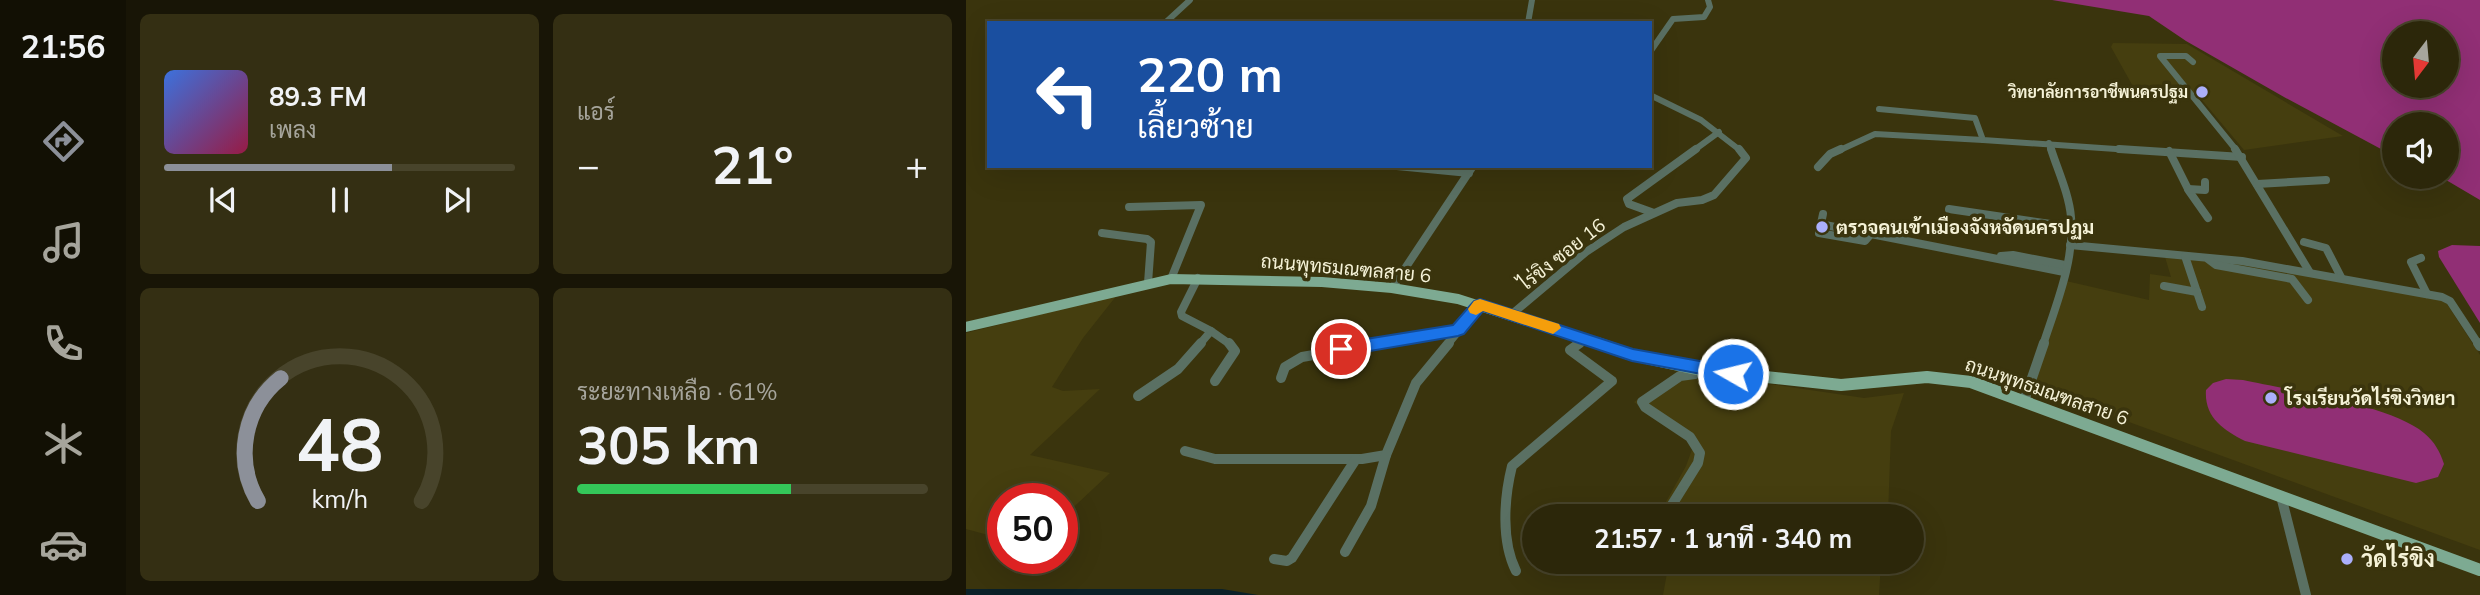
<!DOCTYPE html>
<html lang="th">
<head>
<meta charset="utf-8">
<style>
  body { margin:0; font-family:Mulish,Sarabun,sans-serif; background:#342f13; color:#f1f3f6; height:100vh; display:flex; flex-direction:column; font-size:26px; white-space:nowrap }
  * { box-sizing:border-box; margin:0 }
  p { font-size:23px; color:#a6a59c }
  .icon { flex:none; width:38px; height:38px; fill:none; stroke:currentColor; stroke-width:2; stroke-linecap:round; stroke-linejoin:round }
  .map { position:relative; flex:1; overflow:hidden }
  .sheet { display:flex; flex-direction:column; gap:14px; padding:14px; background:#181506; width:840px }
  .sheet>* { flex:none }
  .hud { position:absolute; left:21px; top:21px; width:665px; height:147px; border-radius:0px; box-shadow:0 7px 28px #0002,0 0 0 2px #48442b; background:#1a4fa0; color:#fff; overflow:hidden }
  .needle { width:46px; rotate:196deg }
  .buttons { position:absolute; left:1416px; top:21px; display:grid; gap:14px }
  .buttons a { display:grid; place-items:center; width:77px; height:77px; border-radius:50%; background:#2c270a; box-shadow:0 7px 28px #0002,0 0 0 2px #48442b; font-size:35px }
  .speed { position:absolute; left:21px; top:483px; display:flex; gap:14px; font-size:35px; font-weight:700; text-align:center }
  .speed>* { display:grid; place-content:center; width:91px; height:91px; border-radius:50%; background:#2c270a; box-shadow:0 7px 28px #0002,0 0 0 2px #48442b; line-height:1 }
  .speed .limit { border:10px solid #d22; background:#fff; color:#111 }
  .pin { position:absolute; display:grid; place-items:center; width:60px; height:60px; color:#fff; margin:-30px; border:4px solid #fff; border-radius:50%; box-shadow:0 2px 7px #0007 }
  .me { position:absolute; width:77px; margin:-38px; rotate:278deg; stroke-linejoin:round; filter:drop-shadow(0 0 5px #0008) }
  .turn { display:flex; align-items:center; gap:24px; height:147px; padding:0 35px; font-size:32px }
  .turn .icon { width:91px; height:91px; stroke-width:2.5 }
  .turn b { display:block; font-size:49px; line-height:60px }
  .big { font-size:52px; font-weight:700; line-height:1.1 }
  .sheet .card { flex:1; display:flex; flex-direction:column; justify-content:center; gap:10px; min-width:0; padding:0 24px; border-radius:10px; background:#342f13 }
  .sheet .dial { align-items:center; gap:0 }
  .dial svg { height:182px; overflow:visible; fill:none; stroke:#48442b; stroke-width:7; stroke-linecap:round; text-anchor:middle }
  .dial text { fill:#f1f3f6; stroke:none }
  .song { display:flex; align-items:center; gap:21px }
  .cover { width:84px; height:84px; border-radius:10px; background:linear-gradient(135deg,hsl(220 70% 55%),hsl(340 70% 35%)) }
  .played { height:7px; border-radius:4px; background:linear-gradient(90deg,#8c9099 65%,#48442b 65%) }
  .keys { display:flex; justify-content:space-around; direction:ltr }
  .heat { display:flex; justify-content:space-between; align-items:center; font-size:38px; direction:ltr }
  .charge { height:10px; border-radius:5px; background:linear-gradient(90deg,#34c759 61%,#48442b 0) }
  .sheet .tiles { flex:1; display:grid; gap:14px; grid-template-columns:repeat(2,1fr) }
  .trip { position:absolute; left:556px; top:504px; width:402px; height:70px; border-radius:35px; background:#2c270a; box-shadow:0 7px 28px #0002,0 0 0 2px #48442b; font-weight:700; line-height:70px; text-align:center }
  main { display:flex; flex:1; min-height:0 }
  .dock { display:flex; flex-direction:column; width:126px; justify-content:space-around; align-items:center; background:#121004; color:#a6a59c }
  .dock .icon { width:49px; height:49px }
  .dock .selected { color:#8c9099 }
  .dock b { font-size:32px; color:#f1f3f6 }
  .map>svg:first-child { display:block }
  .built { fill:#453e0f }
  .green { fill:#912f75; fill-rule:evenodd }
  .water { fill:#0b2128 }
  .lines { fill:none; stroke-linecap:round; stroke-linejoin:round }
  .minor-far2 { stroke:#5a7063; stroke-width:6 }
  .minor-far1 { stroke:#5a7063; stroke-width:8 }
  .minor { stroke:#5a7063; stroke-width:10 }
  .major-far1 { stroke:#7daa92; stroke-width:10 }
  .major { stroke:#7daa92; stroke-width:12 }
  .route { fill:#1a73e8; stroke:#114b97; stroke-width:2 }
  .slow { fill:#f59e0b }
  .poi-dot { fill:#abaffb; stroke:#3a340d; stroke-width:2.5 }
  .labels { text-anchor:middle; stroke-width:7; stroke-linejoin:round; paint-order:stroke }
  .far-poi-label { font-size:16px; font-weight:bold; fill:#f5f2d7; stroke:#3a340d; text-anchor:end }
  .poi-label { font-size:19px; font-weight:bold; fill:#f5f2d7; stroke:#3a340d; text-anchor:start }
  .street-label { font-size:19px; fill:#f5f2d7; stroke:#3a340d }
  .near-poi-label { font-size:23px; font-weight:bold; fill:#f5f2d7; stroke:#3a340d; text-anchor:start }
</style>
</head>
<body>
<main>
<nav class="dock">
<b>21:56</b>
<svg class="icon selected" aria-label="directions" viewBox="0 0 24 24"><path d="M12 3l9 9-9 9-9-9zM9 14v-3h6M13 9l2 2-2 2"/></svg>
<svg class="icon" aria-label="music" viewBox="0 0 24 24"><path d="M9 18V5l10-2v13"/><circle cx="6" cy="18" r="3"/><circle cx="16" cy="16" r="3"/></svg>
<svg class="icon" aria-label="phone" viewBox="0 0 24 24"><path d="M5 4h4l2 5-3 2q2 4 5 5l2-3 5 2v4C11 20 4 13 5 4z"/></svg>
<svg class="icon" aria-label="climate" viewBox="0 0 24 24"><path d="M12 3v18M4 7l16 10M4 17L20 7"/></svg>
<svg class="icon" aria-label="car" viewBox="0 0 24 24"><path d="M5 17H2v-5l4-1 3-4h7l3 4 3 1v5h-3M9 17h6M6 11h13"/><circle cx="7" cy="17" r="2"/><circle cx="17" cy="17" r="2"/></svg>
</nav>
<section class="sheet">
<div class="tiles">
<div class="card">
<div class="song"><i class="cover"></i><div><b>89.3 FM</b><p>เพลง</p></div></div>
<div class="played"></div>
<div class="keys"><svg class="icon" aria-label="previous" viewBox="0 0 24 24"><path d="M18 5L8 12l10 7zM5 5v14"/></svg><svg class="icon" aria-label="pause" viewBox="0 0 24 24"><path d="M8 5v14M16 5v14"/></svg><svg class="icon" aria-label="next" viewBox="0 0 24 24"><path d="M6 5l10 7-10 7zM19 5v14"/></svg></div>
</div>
<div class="card"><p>แอร์</p>
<div class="heat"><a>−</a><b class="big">21°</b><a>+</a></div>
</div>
<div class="card dial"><svg viewBox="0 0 100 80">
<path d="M14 69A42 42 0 1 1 86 69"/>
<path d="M14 69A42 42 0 0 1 24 15" stroke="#8c9099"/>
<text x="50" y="56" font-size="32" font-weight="700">48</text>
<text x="50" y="72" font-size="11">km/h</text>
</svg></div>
<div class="card"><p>ระยะทางเหลือ · 61%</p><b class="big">305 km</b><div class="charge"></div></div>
</div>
</section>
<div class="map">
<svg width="1514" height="595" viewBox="0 0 1514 595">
  <rect width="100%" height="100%" fill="#3a340d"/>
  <g class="built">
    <polygon points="1147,43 1221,44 1377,136 1278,150 1236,100 1174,99 1145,47"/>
    <polygon points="1199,257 1290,264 1465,295 1481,304 1514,355 1514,550 1067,387 1100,281 1183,300 1184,274 1205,277"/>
    <polygon points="151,295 117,338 86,387 97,391 134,389 64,455 144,473 96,518 96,499 37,499 37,539 0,529 0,333"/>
    <polygon points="715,371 898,398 938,393 925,431 922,516 692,516 720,466 728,444 668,402"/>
    <polygon points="690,562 915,562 913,595 697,595 701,573"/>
  </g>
  <g class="green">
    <path d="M1086,0H1514V200L1475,177H1480V124H1428V156L1318,97L1220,41L1183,16ZM1428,33H1480V86H1428Z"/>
    <polygon points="1486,245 1514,246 1514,323 1473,257 1472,251"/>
    <path d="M1260,379L1277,380C1323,390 1425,405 1458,433C1469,442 1474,452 1478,464L1472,477L1450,483L1279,441C1257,430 1238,417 1240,390L1247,383Z"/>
  </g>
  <polygon class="water" points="0,589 256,589 292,595 0,595"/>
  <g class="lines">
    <g class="minor-far2">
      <polyline points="199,23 224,0"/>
      <polyline points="562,23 566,0"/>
      <polyline points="684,52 707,19 738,17 744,7 742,0"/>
      <polyline points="1227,62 1220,56 1194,56 1271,151"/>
      <polyline points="684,95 735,120 775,151"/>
      <polyline points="913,109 1009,118 1017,140 1179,151"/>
      <polyline points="1083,143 1085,151"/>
      <polyline points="727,151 753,132"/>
      <polyline points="872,151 909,134 1017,140"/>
    </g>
    <g class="minor-far1">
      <polyline points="1153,149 1276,157"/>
      <polyline points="1269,149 1343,271"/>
      <polyline points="1203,151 1223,191 1242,218"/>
      <polyline points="431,166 503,173"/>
      <polyline points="852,167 864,154 875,149"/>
      <polyline points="1291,184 1360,180"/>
      <polyline points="1222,189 1239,190 1239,182"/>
      <polyline points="163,207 235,205 205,279"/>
      <polyline points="983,209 1105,227"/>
      <polyline points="688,213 663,204 661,199 730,149"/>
      <polyline points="857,214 853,233 899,241 905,234"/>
      <polyline points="854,224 1098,272"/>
      <polyline points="136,233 181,239 185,242 182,283"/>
      <polyline points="1338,242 1360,248 1375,277"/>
      <polyline points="1104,245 1276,261 1476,297 1484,301 1513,345"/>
      <polyline points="1035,256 1047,255 1099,265"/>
      <polyline points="1219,256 1236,307"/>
      <polyline points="1455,258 1445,262 1461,294"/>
      <polyline points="1242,259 1250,265 1326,279 1342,300"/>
      <polyline points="232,278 215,312 216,316 245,331 233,345"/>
      <polyline points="1198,286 1231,292"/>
      <polyline points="426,288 507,166"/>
      <polyline points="546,314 620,252 658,227 711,203 736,200 748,195 780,158 773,149"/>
      <polyline points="245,331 265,345"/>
      <polyline points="407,345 492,330"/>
      <polyline points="481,345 514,305"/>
      <polyline points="611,345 619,339"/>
      <path d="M1077,345C1090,305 1109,260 1105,217C1103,194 1092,171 1085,149"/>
    </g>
    <g class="minor">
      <polyline points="1512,343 1514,346"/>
      <polyline points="315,378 319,367 336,357 418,343"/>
      <polyline points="249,381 269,351 263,343"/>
      <polyline points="172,396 212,369 235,343"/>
      <polyline points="1058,401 1078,343"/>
      <polyline points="219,451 249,459 396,459 420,455 450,383 483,343"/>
      <polyline points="1315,496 1340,595"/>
      <polyline points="699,516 732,463 734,453 724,437 679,407 676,402 714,376 729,374 735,370"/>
      <polyline points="379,552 405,506 420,455"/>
      <polyline points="308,559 321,561 326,558 390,459"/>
      <path d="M550,571C535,541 538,498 546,466L646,381L604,350L614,343"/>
    </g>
    <polyline class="major-far1" points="0,327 205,279 356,282 426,288 492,299 636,345"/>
    <polyline class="major" points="631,343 666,355 735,370 875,385 961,377 1005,382 1514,570"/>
  </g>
  <polygon class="route" points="514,299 667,349 767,367 773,369 776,374 773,378 767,380 666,361 517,311 498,334 492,336 375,356 367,349 375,343 487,325 508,301"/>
  <polygon class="slow" points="514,299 593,324 595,328 587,334 517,311 510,315 504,313 502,309 508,301"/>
  <g class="poi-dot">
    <circle cx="1236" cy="92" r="7"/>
    <circle cx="856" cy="227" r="7"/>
    <circle cx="1305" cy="398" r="7"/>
    <circle cx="1381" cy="559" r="7"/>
  </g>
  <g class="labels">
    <g class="far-poi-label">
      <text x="1222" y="98">วิทยาลัยการอาชีพนครปฐม</text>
    </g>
    <g class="poi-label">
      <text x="870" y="234">ตรวจคนเข้าเมืองจังหจัดนครปฏม</text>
      <text x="1319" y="405">โรงเรียนวัดไร่ขิงวิทยา</text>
    </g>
    <g class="street-label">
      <text transform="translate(596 254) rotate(-38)" y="7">ไร่ขิง ซอย 16</text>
      <text transform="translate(380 268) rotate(5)" y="7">ถนนพุทธมณฑลสาย 6</text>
      <text transform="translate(1081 391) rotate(19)" y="7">ถนนพุทธมณฑลสาย 6</text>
    </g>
    <g class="near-poi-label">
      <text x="1395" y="567">วัดไร่ขิง</text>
    </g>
  </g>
</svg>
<div class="buttons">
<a><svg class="needle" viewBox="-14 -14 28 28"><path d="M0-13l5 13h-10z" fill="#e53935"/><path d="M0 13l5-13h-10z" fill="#a6a59c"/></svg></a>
<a><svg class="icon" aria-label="sound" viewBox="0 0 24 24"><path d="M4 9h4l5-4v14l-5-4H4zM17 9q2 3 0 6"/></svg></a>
</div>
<div class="speed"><div class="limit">50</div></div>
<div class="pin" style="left:375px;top:349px;background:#d93025"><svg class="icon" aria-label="arrive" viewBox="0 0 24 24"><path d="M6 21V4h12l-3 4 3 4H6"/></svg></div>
<svg class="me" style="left:767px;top:374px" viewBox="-20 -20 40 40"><circle r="17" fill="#1a73e8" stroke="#fff" stroke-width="3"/><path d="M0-11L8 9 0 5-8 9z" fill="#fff"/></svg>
<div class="trip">21:57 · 1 นาที · 340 m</div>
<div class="hud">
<div class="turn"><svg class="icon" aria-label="left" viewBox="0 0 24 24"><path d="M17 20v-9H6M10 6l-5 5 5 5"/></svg><div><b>220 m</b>เลี้ยวซ้าย</div></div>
</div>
</div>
</main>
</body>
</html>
